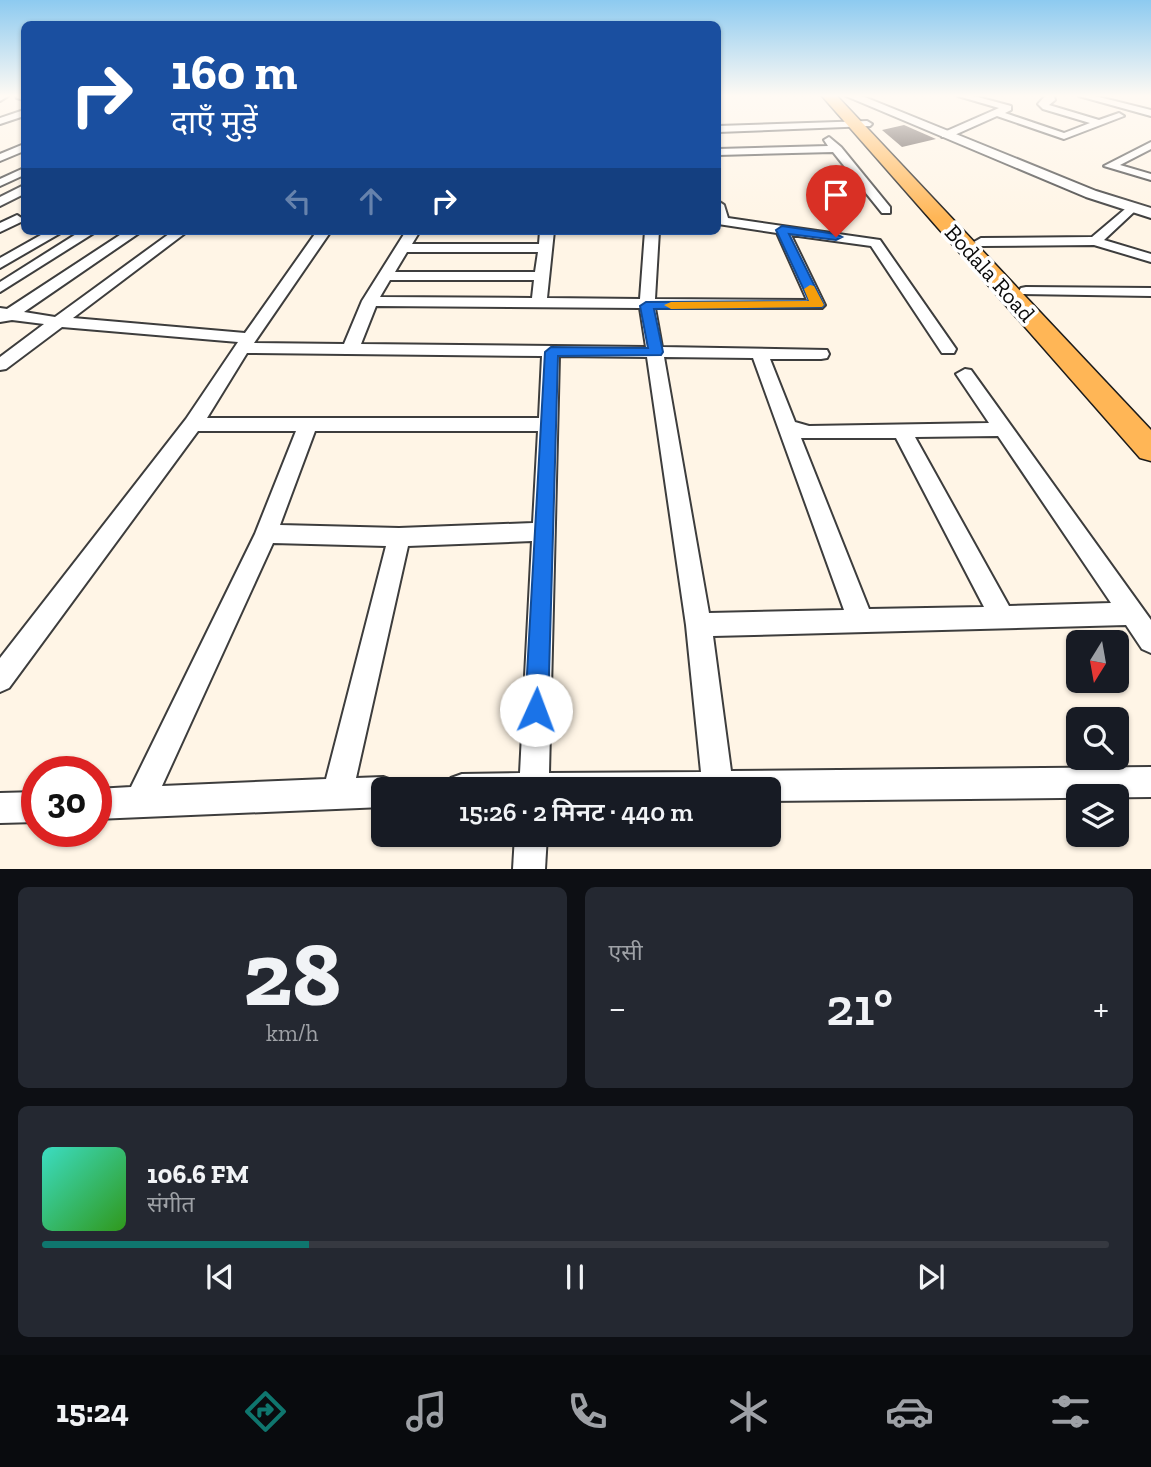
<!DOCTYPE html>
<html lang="hi">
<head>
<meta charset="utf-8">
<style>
  body { margin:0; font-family:"Zilla Slab","Noto Sans Devanagari",serif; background:#242831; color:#f1f3f6; height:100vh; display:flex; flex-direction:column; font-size:26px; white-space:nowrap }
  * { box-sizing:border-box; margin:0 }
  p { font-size:23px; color:#9ea1a6 }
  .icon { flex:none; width:38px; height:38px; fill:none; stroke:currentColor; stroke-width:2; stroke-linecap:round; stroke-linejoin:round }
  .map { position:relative; height:869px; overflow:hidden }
  .sheet { display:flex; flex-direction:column; gap:18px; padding:18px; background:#0d0f14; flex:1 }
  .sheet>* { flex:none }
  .guide { position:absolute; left:21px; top:21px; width:700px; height:214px; border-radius:10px; box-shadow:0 2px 5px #0004; background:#1a4fa0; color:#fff; overflow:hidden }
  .needle { width:46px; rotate:191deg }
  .tools { position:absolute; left:1066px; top:630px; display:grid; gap:14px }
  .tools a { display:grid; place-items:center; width:63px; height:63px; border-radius:10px; background:#171b24; box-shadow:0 2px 5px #0004; font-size:35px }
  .speed { position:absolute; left:21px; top:756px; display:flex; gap:14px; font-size:35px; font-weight:700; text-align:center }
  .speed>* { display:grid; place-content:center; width:91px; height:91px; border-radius:50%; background:#171b24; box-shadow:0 2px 5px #0004; line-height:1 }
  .speed .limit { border:10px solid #d22; background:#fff; color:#111 }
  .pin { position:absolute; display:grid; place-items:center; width:60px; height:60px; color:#fff; margin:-72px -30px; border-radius:50% 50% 50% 0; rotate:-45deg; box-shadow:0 0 7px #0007 }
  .pin .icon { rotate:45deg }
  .me { position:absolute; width:77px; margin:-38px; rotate:2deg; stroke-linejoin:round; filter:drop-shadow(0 0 5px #0008) }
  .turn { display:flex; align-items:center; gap:24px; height:147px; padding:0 35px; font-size:32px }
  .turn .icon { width:91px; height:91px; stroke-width:2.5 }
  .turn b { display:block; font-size:49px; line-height:60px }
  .lanes { display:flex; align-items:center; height:66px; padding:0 35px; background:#0003; justify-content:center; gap:35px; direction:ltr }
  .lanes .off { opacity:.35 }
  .big { font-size:52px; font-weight:600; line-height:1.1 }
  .sheet .tile { flex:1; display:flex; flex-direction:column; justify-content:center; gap:10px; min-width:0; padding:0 24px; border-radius:10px; background:#242831 }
  .sheet .dial { align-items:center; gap:0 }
  .dial b { font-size:91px; line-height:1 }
  .song { display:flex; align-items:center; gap:21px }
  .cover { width:84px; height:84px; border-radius:10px; background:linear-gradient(135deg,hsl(170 70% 55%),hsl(110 70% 35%)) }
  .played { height:7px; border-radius:4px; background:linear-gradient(90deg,#0f766e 25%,#363941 25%) }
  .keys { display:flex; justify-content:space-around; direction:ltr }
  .heat { display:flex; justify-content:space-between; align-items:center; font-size:38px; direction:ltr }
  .sheet .tiles { flex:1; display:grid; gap:18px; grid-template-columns:1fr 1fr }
  .tile:last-child { grid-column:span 2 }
  .trip { position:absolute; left:371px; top:777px; width:410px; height:70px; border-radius:10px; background:#171b24; box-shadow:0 2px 5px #0004; font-weight:600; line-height:70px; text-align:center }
  .tab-bar { display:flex; height:112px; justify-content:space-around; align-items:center; background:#090b0e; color:#9ea1a6 }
  .tab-bar .icon { width:49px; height:49px }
  .tab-bar .active { color:#0f766e }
  .tab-bar b { font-size:32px; color:#f1f3f6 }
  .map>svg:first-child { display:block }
  .building { fill:#534845 }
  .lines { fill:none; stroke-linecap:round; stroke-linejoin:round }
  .minor-casing { stroke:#3d3d3d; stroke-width:4 }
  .tertiary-casing { stroke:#3d3d3d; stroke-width:4 }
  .primary-casing { stroke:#1b1b1b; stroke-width:3 }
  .minor { fill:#fff; fill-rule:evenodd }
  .tertiary { fill:#fff; fill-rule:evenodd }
  .primary { fill:#ffb656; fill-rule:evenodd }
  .route { fill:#1a73e8; stroke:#114b97; stroke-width:2 }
  .slow { fill:#f59e0b }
  .labels { text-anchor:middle; stroke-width:7; stroke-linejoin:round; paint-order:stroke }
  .far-street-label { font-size:23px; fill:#0a0a0a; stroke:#fff }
</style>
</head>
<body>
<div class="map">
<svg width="1151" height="869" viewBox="0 0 1151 869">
  <rect width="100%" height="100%" fill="#fff5e6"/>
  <polygon class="building" points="904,125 936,139 902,147 882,130"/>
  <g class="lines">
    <g class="minor-casing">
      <g id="minor">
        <polygon points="0,96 8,96 0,101"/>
        <polygon points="16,96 24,96 24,100 17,98"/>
        <polygon points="958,96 974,96 1011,106 1011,110 1005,113 1064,133 1090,123 1043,109 1038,104 1045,96 1054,96 1055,100 1049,105 1099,120 1119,113 1124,116 1064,139 997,116 950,137 942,137 942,133 999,108"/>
        <polygon points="1079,96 1095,96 1151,110 1151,116"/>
        <polygon points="24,110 24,116 0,124 0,118"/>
        <polygon points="867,121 872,124 870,126 718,132 718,126"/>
        <polygon points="829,137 841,147 890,207 890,213 882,213 833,152 718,155 718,149 828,146 824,140"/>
        <polygon points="1151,142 1151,149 1120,165 1151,174 1151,180 1104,166"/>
        <polygon points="24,144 24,151 0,161 0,154"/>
        <polygon points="24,168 24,175 0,186 0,179"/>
        <polygon points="24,185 24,194 0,206 0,197"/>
        <path d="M718,201L724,205L728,218L880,240L956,349L954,353H942L871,246L791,235L825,305L822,308H655L662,347L827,350L829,354L827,358L821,359H770L795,422L809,426L989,423L956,374L965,369L971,370L1151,620V653L1142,649L1126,625L713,636L731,771L1151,767V797L768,801V789H447L451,778L462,774L520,773L532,541L408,546L356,778L383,777L394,781L397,789H383V807L96,819V789L131,787L255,534L296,431H198L9,688L0,692V658L186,419L238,342L62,327L6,369L0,370V357L44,324L12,320L0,322V308L7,309L126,231H142L24,312L55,317L173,231H188L73,318L245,333L317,231H331L254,343L344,344L362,301L406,231H420L412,244H539L540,231H554L547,298L640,299L645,231H659L655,299L807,300L777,233L718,224ZM407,252H538L535,272H395ZM390,280H534L532,298L380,297ZM376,306L640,308L646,347L361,344ZM247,353L542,356L539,418H207ZM559,356L647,357L686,625L701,772L549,773ZM664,357L753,358L844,610L709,613ZM315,431H538L533,523L399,528L280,525ZM998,436L1111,603L1009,606L915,437ZM801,438H896L984,607L869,609ZM273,543L386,546L326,779L162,786Z"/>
        <polygon points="1131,204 1135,205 1135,211 1104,240 1151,254 1151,262 1094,245 981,246 974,242 981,238 1092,237"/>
        <polygon points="17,215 23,219 21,222 0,232 0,223"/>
        <polygon points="48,231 64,231 0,268 0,258"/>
        <polygon points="81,231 97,231 0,292 0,282"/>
        <polygon points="1026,287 1151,288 1151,296 1021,294 1019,291 1021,288"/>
        <polygon points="37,792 37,822 0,823 0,793"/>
        <polygon points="515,835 547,835 545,869 513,869"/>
      </g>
    </g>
    <g class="tertiary-casing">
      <polygon id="tertiary" points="846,96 862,96 1096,191 1151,208 1151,218 1086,197"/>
    </g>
    <g class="primary-casing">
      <polygon id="primary" points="822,96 837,96 1151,430 1151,461 1140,458"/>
    </g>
    <use href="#minor" class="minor"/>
    <use href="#tertiary" class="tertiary"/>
    <use href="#primary" class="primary"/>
  </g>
  <linearGradient id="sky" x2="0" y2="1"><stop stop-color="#8dcaf0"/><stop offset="0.44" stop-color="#fffaf4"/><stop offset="1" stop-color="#fffaf4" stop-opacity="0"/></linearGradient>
  <rect width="1151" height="218" fill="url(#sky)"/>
  <polygon class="route" points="782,226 836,234 842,237 836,240 789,234 824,305 822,307 654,309 663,352 661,355 558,356 548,710 544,718 536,722 528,718 525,710 545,352 551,347 648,348 640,306 646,302 809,301 776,230"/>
  <polygon class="slow" points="810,285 814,286 824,305 822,307 671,309 664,305 671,302 809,301 804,289"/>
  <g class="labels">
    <g class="far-street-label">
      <text transform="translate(990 273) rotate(48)" y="8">Bodala Road</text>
    </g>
  </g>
</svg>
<div class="tools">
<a><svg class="needle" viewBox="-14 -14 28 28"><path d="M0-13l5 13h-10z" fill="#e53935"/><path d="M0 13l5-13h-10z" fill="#9ea1a6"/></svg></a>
<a><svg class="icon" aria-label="search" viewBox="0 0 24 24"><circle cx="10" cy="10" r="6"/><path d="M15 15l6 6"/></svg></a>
<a><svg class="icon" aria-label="layers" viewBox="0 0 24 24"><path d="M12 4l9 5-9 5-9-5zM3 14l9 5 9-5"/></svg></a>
</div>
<div class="speed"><div class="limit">30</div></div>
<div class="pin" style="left:836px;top:237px;background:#d93025"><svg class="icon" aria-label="arrive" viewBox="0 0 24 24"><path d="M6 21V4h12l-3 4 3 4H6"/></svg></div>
<svg class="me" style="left:536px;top:710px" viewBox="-20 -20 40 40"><circle r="19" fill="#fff"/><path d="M0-13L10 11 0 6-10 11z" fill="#1a73e8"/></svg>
<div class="trip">15:26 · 2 मिनट · 440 m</div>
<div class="guide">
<div class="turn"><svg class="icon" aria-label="right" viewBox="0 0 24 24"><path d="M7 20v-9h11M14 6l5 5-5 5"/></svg><div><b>160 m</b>दाएँ मुड़ें</div></div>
<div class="lanes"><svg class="icon off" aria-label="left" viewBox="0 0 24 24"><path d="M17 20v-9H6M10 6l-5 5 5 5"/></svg><svg class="icon off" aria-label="ahead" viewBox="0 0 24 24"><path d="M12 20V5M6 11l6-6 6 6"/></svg><svg class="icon" aria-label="right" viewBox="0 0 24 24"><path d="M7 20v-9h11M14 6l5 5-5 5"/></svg></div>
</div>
</div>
<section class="sheet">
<div class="tiles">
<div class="tile dial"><b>28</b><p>km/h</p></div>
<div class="tile"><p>एसी</p>
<div class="heat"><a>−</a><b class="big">21°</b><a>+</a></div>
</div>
<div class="tile">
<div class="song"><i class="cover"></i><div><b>106.6 FM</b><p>संगीत</p></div></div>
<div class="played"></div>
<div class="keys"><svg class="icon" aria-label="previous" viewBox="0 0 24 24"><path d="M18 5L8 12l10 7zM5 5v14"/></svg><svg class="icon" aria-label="pause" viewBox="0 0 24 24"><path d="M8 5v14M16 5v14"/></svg><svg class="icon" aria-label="next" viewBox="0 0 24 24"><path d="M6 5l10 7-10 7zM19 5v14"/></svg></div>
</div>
</div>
</section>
<nav class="tab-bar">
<b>15:24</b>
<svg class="icon active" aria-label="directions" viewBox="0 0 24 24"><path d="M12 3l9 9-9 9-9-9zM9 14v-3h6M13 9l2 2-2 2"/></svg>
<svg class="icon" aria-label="music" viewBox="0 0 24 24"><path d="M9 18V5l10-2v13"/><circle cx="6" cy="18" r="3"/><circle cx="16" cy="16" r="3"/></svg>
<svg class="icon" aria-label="phone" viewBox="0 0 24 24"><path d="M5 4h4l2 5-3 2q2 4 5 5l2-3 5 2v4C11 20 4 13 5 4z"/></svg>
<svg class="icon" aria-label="climate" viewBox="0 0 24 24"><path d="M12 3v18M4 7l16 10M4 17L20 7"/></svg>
<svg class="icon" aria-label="car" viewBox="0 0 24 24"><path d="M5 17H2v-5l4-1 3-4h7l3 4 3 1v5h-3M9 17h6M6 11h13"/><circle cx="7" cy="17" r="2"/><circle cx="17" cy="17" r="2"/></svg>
<svg class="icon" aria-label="filters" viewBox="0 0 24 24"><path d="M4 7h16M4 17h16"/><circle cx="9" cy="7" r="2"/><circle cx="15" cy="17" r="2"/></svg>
</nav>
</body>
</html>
